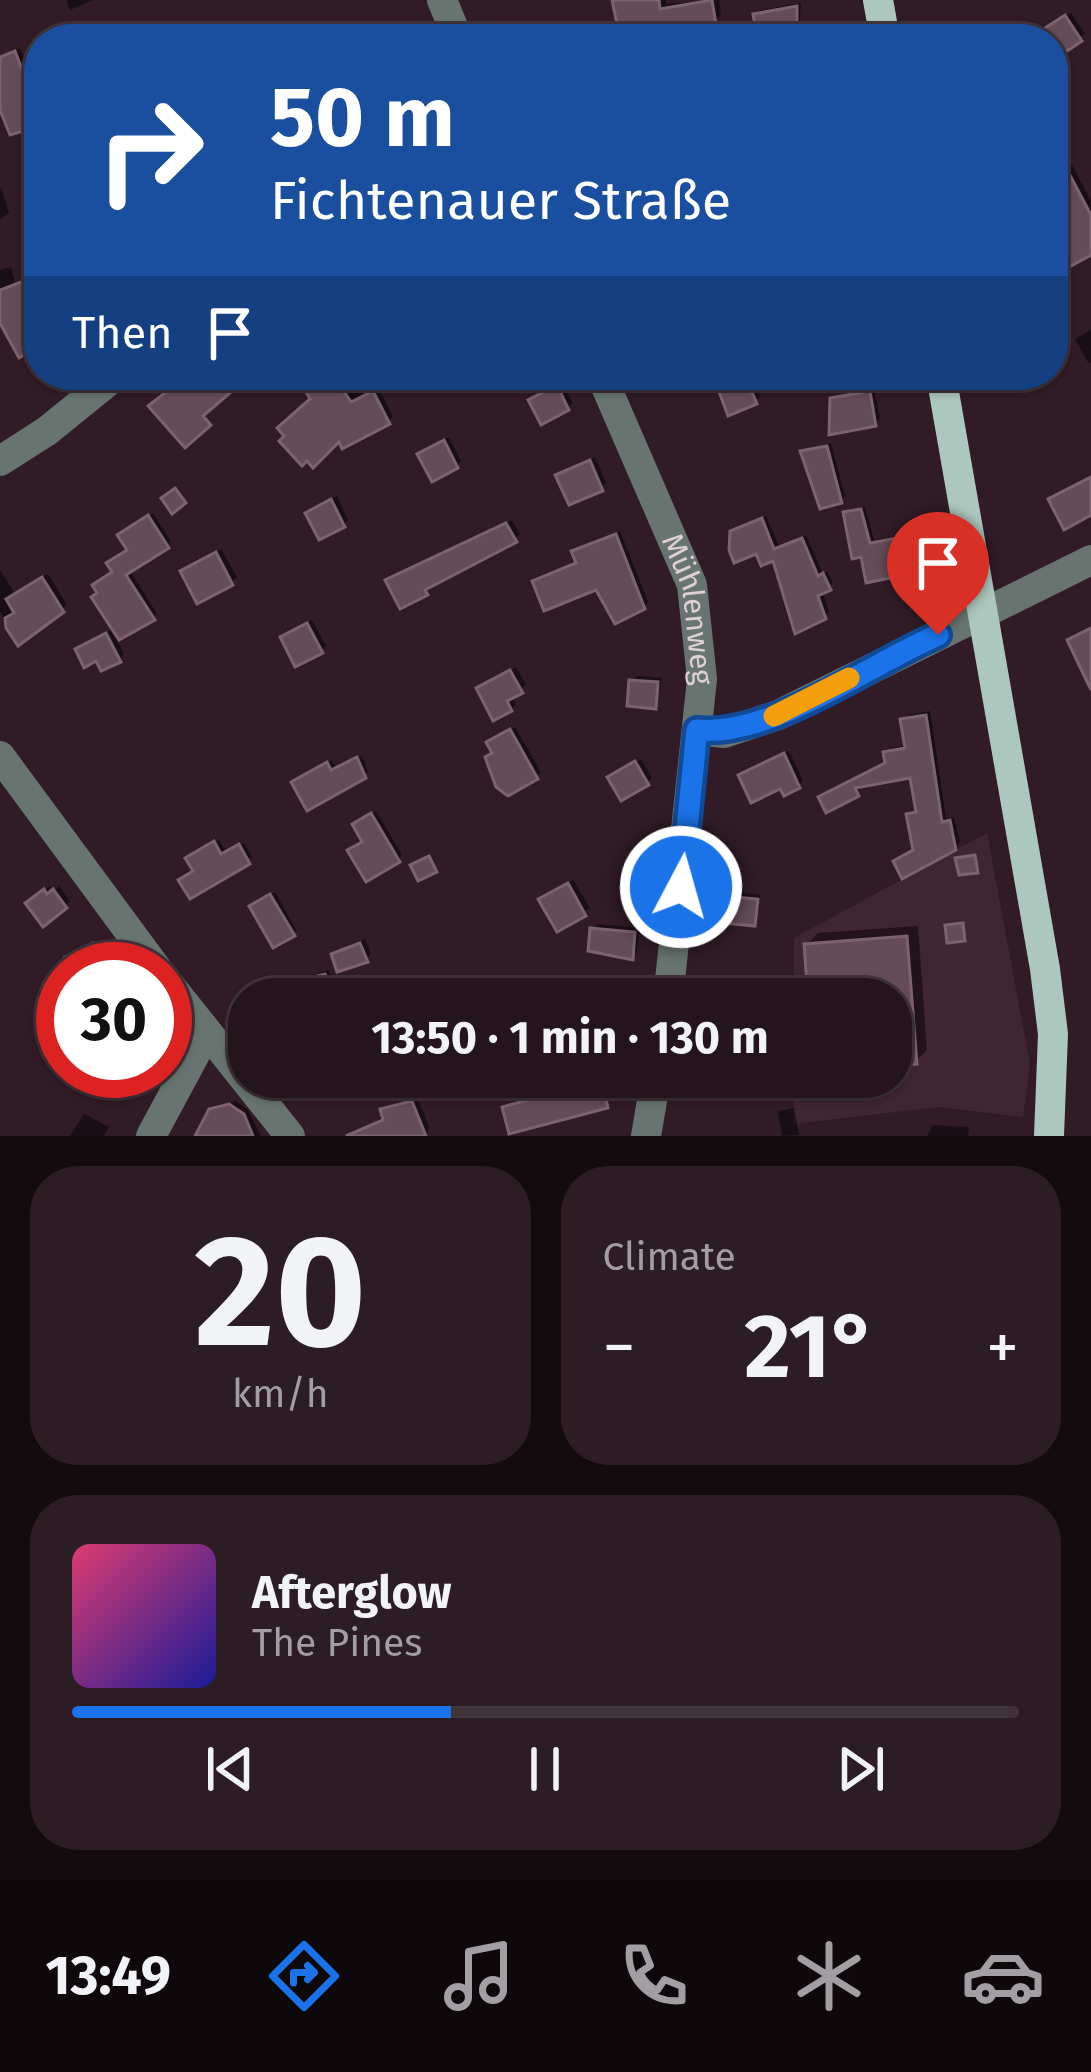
<!DOCTYPE html>
<html lang="en">
<head>
<meta charset="utf-8">
<style>
  body { margin:0; font-family:"Fira Sans",sans-serif; background:#2c1d25; color:#f1f3f6; height:100vh; display:flex; flex-direction:column; font-size:45px; white-space:nowrap }
  * { box-sizing:border-box; margin:0 }
  p { font-size:39px; color:#a39ea3 }
  .icon { flex:none; width:66px; height:66px; fill:none; stroke:currentColor; stroke-width:2; stroke-linecap:round; stroke-linejoin:round }
  .map { position:relative; height:1136px; overflow:hidden }
  .drawer { display:flex; flex-direction:column; gap:30px; padding:30px; background:#140b0f; flex:1 }
  .drawer>* { flex:none }
  .banner { position:absolute; left:24px; top:24px; width:1044px; height:366px; border-radius:48px; box-shadow:0 3px 9px #0004,0 0 0 3px #41333b; background:#1a4fa0; color:#fff; overflow:hidden }
  .speed { position:absolute; left:36px; top:942px; display:flex; gap:24px; font-size:60px; font-weight:700; text-align:center }
  .speed>* { display:grid; place-content:center; width:156px; height:156px; border-radius:50%; background:#24141c; box-shadow:0 3px 9px #0004,0 0 0 3px #41333b; line-height:1 }
  .speed .limit { border:18px solid #d22; background:#fff; color:#111 }
  .pin { position:absolute; display:grid; place-items:center; width:102px; height:102px; color:#fff; margin:-123px -51px; border-radius:50% 50% 50% 0; rotate:-45deg; box-shadow:0 0 12px #0007 }
  .pin .icon { rotate:45deg }
  .me { position:absolute; width:132px; margin:-66px; rotate:6deg; stroke-linejoin:round; filter:drop-shadow(0 0 9px #0008) }
  .turn { display:flex; align-items:center; gap:42px; height:252px; padding:0 48px; font-size:54px }
  .turn .icon { width:156px; height:156px; stroke-width:2.5 }
  .turn b { display:block; font-size:84px; line-height:102px }
  .then { display:flex; align-items:center; height:114px; padding:0 48px; background:#0003; gap:24px; font-size:45px }
  .big { font-size:90px; font-weight:700; line-height:1.1 }
  .drawer .widget { flex:1; display:flex; flex-direction:column; justify-content:center; gap:18px; min-width:0; padding:0 42px; border-radius:48px; background:#2c1d25 }
  .drawer .dial { align-items:center; gap:0 }
  .dial b { font-size:156px; line-height:1 }
  .song { display:flex; align-items:center; gap:36px }
  .cover { width:144px; height:144px; border-radius:18px; background:linear-gradient(135deg,hsl(340 70% 55%),hsl(240 70% 35%)) }
  .played { height:12px; border-radius:6px; background:linear-gradient(90deg,#1a73e8 40%,#41333b 40%) }
  .keys { display:flex; justify-content:space-around; direction:ltr }
  .heat { display:flex; justify-content:space-between; align-items:center; font-size:66px; direction:ltr }
  .drawer .tiles { flex:1; display:grid; gap:30px; grid-template-columns:1fr 1fr }
  .widget:last-child { grid-column:span 2 }
  .trip { position:absolute; left:228px; top:978px; width:684px; height:120px; border-radius:48px; background:#24141c; box-shadow:0 3px 9px #0004,0 0 0 3px #41333b; font-weight:700; line-height:120px; text-align:center }
  .tab-bar { display:flex; height:192px; justify-content:space-around; align-items:center; background:#0e080b; color:#a39ea3 }
  .tab-bar .icon { width:84px; height:84px }
  .tab-bar .selected { color:#1a73e8 }
  .tab-bar b { font-size:54px; color:#f1f3f6 }
  .map>svg:first-child { display:block }
  .built { fill:#402533 }
  .shadow { fill:#0007 }
  .building { fill:#644c58; stroke:#7d6370; stroke-width:3 }
  .lines { fill:none; stroke-linecap:round; stroke-linejoin:round }
  .minor { stroke:#67746f; stroke-width:30 }
  .major { stroke:#acc7bd; stroke-width:30 }
  .route-casing { stroke:#114b97; stroke-width:30 }
  .route { stroke:#1a73e8; stroke-width:21 }
  .slow { stroke:#f59e0b; stroke-width:21 }
  .labels { text-anchor:middle; stroke-width:12; stroke-linejoin:round; paint-order:stroke }
  .street-label { font-size:30px; fill:#dfd0d7; stroke:#301b26 }
</style>
</head>
<body>
<div class="map">
<svg width="1091" height="1136" viewBox="0 0 1091 1136">
  <rect width="100%" height="100%" fill="#301b26"/>
  <polygon class="built" points="987,833 1030,1064 1023,1117 939,1107 793,1124 794,1077 891,1077 891,999 794,999 794,938"/>
  <g class="shadow">
    <polygon points="66,0 93,0 70,10"/>
    <polygon points="615,0 666,0 666,4 719,0 721,14 715,21 622,39"/>
    <polygon points="801,3 798,39 760,39 756,15 761,10"/>
    <polygon points="1071,13 1085,34 1053,51 1048,27"/>
    <polygon points="124,29 128,39 100,39"/>
    <polygon points="20,48 39,102 39,164 25,127 0,107 0,56"/>
    <polygon points="1064,150 1091,201 1091,251 1053,227 1053,156"/>
    <polygon points="1,188 9,213 0,219 0,189"/>
    <polygon points="11,267 15,283 39,274 39,343 0,317 0,270"/>
    <polygon points="1091,330 1091,362 1089,364 1075,339"/>
    <polygon points="311,375 372,375 393,417 388,421 313,399 318,386"/>
    <polygon points="452,375 474,375 456,384"/>
    <polygon points="641,375 660,375 645,383"/>
    <polygon points="741,375 751,375 760,397 755,402 720,386"/>
    <polygon points="562,383 573,403 568,408 537,396"/>
    <polygon points="874,388 880,419 875,424 833,400"/>
    <polygon points="449,437 461,461 456,466 426,450"/>
    <polygon points="831,443 845,496 841,501 804,452"/>
    <polygon points="595,457 606,483 601,488 559,476"/>
    <polygon points="337,496 348,520 343,525 314,508"/>
    <polygon points="865,507 874,540 911,534 918,566 914,570 864,554 846,513"/>
    <polygon points="153,513 171,542 129,569 157,614 116,638 124,654 119,659 78,649 115,628 115,571 130,549 125,531"/>
    <polygon points="766,516 779,546 806,535 823,574 827,571 833,583 822,591 829,612 824,616 775,557 733,532"/>
    <polygon points="512,520 520,534 515,539 429,584 426,593 394,576"/>
    <polygon points="620,531 648,602 644,606 598,586 535,581 578,561 575,552 579,547"/>
    <polygon points="221,549 237,577 232,582 184,571"/>
    <polygon points="0,570 15,594 48,574 67,605 19,642 0,612"/>
    <polygon points="312,620 326,646 321,651 289,632"/>
    <polygon points="516,667 526,685 511,696 516,704 511,709 485,684"/>
    <polygon points="637,676 662,678 655,706 632,681"/>
    <polygon points="930,711 946,818 954,817 960,842 954,848 916,849 909,815 918,809 912,775 860,784 858,794 827,809 888,761 892,748 907,745 903,721 908,715"/>
    <polygon points="515,727 541,772 536,777 495,752 494,738"/>
    <polygon points="789,751 803,781 798,786 741,776"/>
    <polygon points="362,756 368,772 364,776 298,778 332,760 336,768"/>
    <polygon points="641,759 652,778 647,783 616,773"/>
    <polygon points="376,811 402,855 398,859 365,841 360,821"/>
    <polygon points="219,840 226,852 244,843 252,857 196,871 193,855"/>
    <polygon points="573,880 590,908 558,928 547,895"/>
    <polygon points="50,886 54,891 59,886 70,901 65,906 34,899"/>
    <polygon points="275,892 296,930 293,934 257,903"/>
    <polygon points="733,892 761,895 754,923 728,897"/>
    <polygon points="598,924 639,928 637,952 632,957 601,954 592,929"/>
    <polygon points="918,926 927,1050 916,1061 891,1063 891,999 811,999 807,945 818,933"/>
    <polygon points="365,939 371,954 366,959 334,954"/>
    <polygon points="98,940 119,969 79,969 74,953"/>
    <polygon points="329,970 337,999 293,999 289,985 294,980"/>
    <polygon points="334,1077 367,1077 368,1080 337,1091"/>
    <polygon points="474,1077 501,1077 479,1088"/>
    <polygon points="565,1077 606,1077 611,1101 506,1108 569,1088"/>
    <polygon points="817,1077 866,1077 855,1088 817,1083"/>
    <polygon points="417,1097 429,1127 427,1136 385,1136 378,1123 383,1109"/>
    <polygon points="236,1101 248,1110 261,1136 209,1136 211,1110"/>
    <polygon points="794,1108 799,1135 782,1136 778,1111"/>
    <polygon points="84,1114 109,1127 104,1136 70,1136"/>
    <polygon points="933,1125 969,1127 968,1136 927,1136"/>
  </g>
  <g class="building">
    <polygon points="612,0 659,0 660,9 712,0 716,24 668,34 668,39 620,39"/>
    <polygon points="797,6 797,39 757,39 753,14"/>
    <polygon points="1065,15 1082,41 1061,55 1053,39 1028,39"/>
    <polygon points="15,51 37,109 39,168 23,131 10,135 0,110 0,57"/>
    <polygon points="1053,143 1091,215 1091,255 1071,266 1053,234"/>
    <polygon points="39,275 39,346 19,358 0,323 0,290"/>
    <polygon points="188,375 251,375 203,416 211,425 185,448 148,406"/>
    <polygon points="308,375 333,375 351,402 373,391 390,424 342,449 339,442 313,468 307,461 302,466 279,441 284,436 277,428 310,399 306,392 315,386"/>
    <polygon points="745,375 757,404 728,416 717,386"/>
    <polygon points="557,385 569,410 541,425 528,400"/>
    <polygon points="870,391 876,426 829,435 830,398"/>
    <polygon points="444,440 458,468 432,482 417,454"/>
    <polygon points="827,446 842,503 820,509 800,451"/>
    <polygon points="590,460 603,491 569,505 555,475"/>
    <polygon points="1091,477 1091,515 1064,530 1048,499"/>
    <polygon points="175,488 186,503 172,514 161,498"/>
    <polygon points="331,499 345,527 319,540 305,513"/>
    <polygon points="861,509 870,543 908,536 915,573 866,583 861,557 852,559 843,512"/>
    <polygon points="148,515 169,548 126,575 155,620 119,640 91,597 97,593 92,585 112,572 106,563 127,550 117,535"/>
    <polygon points="762,518 774,549 802,538 818,576 823,573 831,590 818,596 826,619 795,634 773,561 761,566 756,554 734,563 729,550 730,531"/>
    <polygon points="506,523 517,542 425,590 428,595 400,609 385,580"/>
    <polygon points="616,534 645,609 615,624 596,590 544,611 532,581 576,563 571,551"/>
    <polygon points="216,552 233,585 197,604 180,571"/>
    <polygon points="42,577 64,612 18,646 6,628 5,618 14,613 6,599"/>
    <polygon points="307,623 323,653 295,667 280,637"/>
    <polygon points="1091,628 1091,690 1067,640"/>
    <polygon points="106,633 121,662 101,671 96,661 84,668 75,649"/>
    <polygon points="510,670 523,693 507,701 512,711 493,721 476,688"/>
    <polygon points="629,680 658,682 656,709 627,706"/>
    <polygon points="926,715 942,822 950,820 956,850 902,879 893,861 913,850 906,814 916,812 910,778 855,788 859,796 826,813 818,797 885,763 883,752 905,748 900,719"/>
    <polygon points="510,729 538,779 508,796 496,787 485,757 492,753 486,742"/>
    <polygon points="784,753 800,788 784,796 780,789 751,803 738,775"/>
    <polygon points="357,757 366,778 307,811 291,782 327,762 331,770"/>
    <polygon points="635,761 649,785 621,801 607,777"/>
    <polygon points="371,813 400,862 366,882 347,850 362,842 352,824"/>
    <polygon points="214,841 221,854 239,844 250,864 190,899 178,880 193,871 185,858"/>
    <polygon points="975,855 978,873 959,875 955,858"/>
    <polygon points="429,856 437,872 418,881 410,865"/>
    <polygon points="568,883 586,916 557,932 538,899"/>
    <polygon points="44,889 47,894 53,889 67,908 43,927 25,903"/>
    <polygon points="270,894 295,936 273,948 249,906"/>
    <polygon points="725,896 758,899 755,926 722,923"/>
    <polygon points="963,923 965,941 947,943 945,925"/>
    <polygon points="590,928 635,932 633,960 588,951"/>
    <polygon points="907,936 917,1064 891,1066 891,999 808,999 804,944"/>
    <polygon points="93,943 112,969 74,969 65,957"/>
    <polygon points="360,943 368,962 337,972 331,954"/>
    <polygon points="325,974 332,999 289,999 285,984"/>
    <polygon points="571,1077 602,1082 608,1108 509,1134 502,1107 574,1088"/>
    <polygon points="412,1101 426,1136 346,1136 383,1120 380,1109"/>
    <polygon points="229,1104 244,1114 253,1136 195,1136 209,1109"/>
  </g>
  <g class="lines">
    <g class="minor">
      <polyline points="442,0 458,39"/>
      <path id="s1" d="M601,375L692,585L702,679L668,999"/>
      <polyline points="0,461 47,431 116,375"/>
      <polyline points="697,730 724,733 778,715 1091,560"/>
      <polyline points="0,756 157,969"/>
      <polyline points="165,979 290,1136"/>
      <polyline points="151,1136 207,1032"/>
      <polyline points="646,1136 656,1077"/>
    </g>
    <g class="major">
      <polyline points="878,0 885,39"/>
      <polyline points="941,375 1045,969 1053,1034 1049,1136"/>
    </g>
  </g>
  <g class="lines">
    <g class="route-casing">
      <path id="route" d="M681,887L697,730C772,737 868,665 938,635"/>
    </g>
    <use href="#route" class="route"/>
    <polyline class="slow" points="774,716 849,678"/>
  </g>
  <g class="labels">
    <g class="street-label">
      <text dy="10" stroke="none"><textPath href="#s1" startOffset="252">Mühlenweg</textPath></text>
    </g>
  </g>
</svg>
<div class="speed"><div class="limit">30</div></div>
<div class="pin" style="left:938px;top:635px;background:#d93025"><svg class="icon" aria-label="arrive" viewBox="0 0 24 24"><path d="M6 21V4h12l-3 4 3 4H6"/></svg></div>
<svg class="me" style="left:681px;top:887px" viewBox="-20 -20 40 40"><circle r="17" fill="#1a73e8" stroke="#fff" stroke-width="3"/><path d="M0-11L8 9 0 5-8 9z" fill="#fff"/></svg>
<div class="trip">13:50 · 1 min · 130 m</div>
<div class="banner">
<div class="turn"><svg class="icon" aria-label="right" viewBox="0 0 24 24"><path d="M7 20v-9h11M14 6l5 5-5 5"/></svg><div><b>50 m</b>Fichtenauer Straße</div></div>
<div class="then">Then<svg class="icon" aria-label="arrive" viewBox="0 0 24 24"><path d="M6 21V4h12l-3 4 3 4H6"/></svg></div>
</div>
</div>
<section class="drawer">
<div class="tiles">
<div class="widget dial"><b>20</b><p>km/h</p></div>
<div class="widget"><p>Climate</p>
<div class="heat"><a>−</a><b class="big">21°</b><a>+</a></div>
</div>
<div class="widget">
<div class="song"><i class="cover"></i><div><b>Afterglow</b><p>The Pines</p></div></div>
<div class="played"></div>
<div class="keys"><svg class="icon" aria-label="previous" viewBox="0 0 24 24"><path d="M18 5L8 12l10 7zM5 5v14"/></svg><svg class="icon" aria-label="pause" viewBox="0 0 24 24"><path d="M8 5v14M16 5v14"/></svg><svg class="icon" aria-label="next" viewBox="0 0 24 24"><path d="M6 5l10 7-10 7zM19 5v14"/></svg></div>
</div>
</div>
</section>
<nav class="tab-bar">
<b>13:49</b>
<svg class="icon selected" aria-label="directions" viewBox="0 0 24 24"><path d="M12 3l9 9-9 9-9-9zM9 14v-3h6M13 9l2 2-2 2"/></svg>
<svg class="icon" aria-label="music" viewBox="0 0 24 24"><path d="M9 18V5l10-2v13"/><circle cx="6" cy="18" r="3"/><circle cx="16" cy="16" r="3"/></svg>
<svg class="icon" aria-label="phone" viewBox="0 0 24 24"><path d="M5 4h4l2 5-3 2q2 4 5 5l2-3 5 2v4C11 20 4 13 5 4z"/></svg>
<svg class="icon" aria-label="climate" viewBox="0 0 24 24"><path d="M12 3v18M4 7l16 10M4 17L20 7"/></svg>
<svg class="icon" aria-label="car" viewBox="0 0 24 24"><path d="M5 17H2v-5l4-1 3-4h7l3 4 3 1v5h-3M9 17h6M6 11h13"/><circle cx="7" cy="17" r="2"/><circle cx="17" cy="17" r="2"/></svg>
</nav>
</body>
</html>
